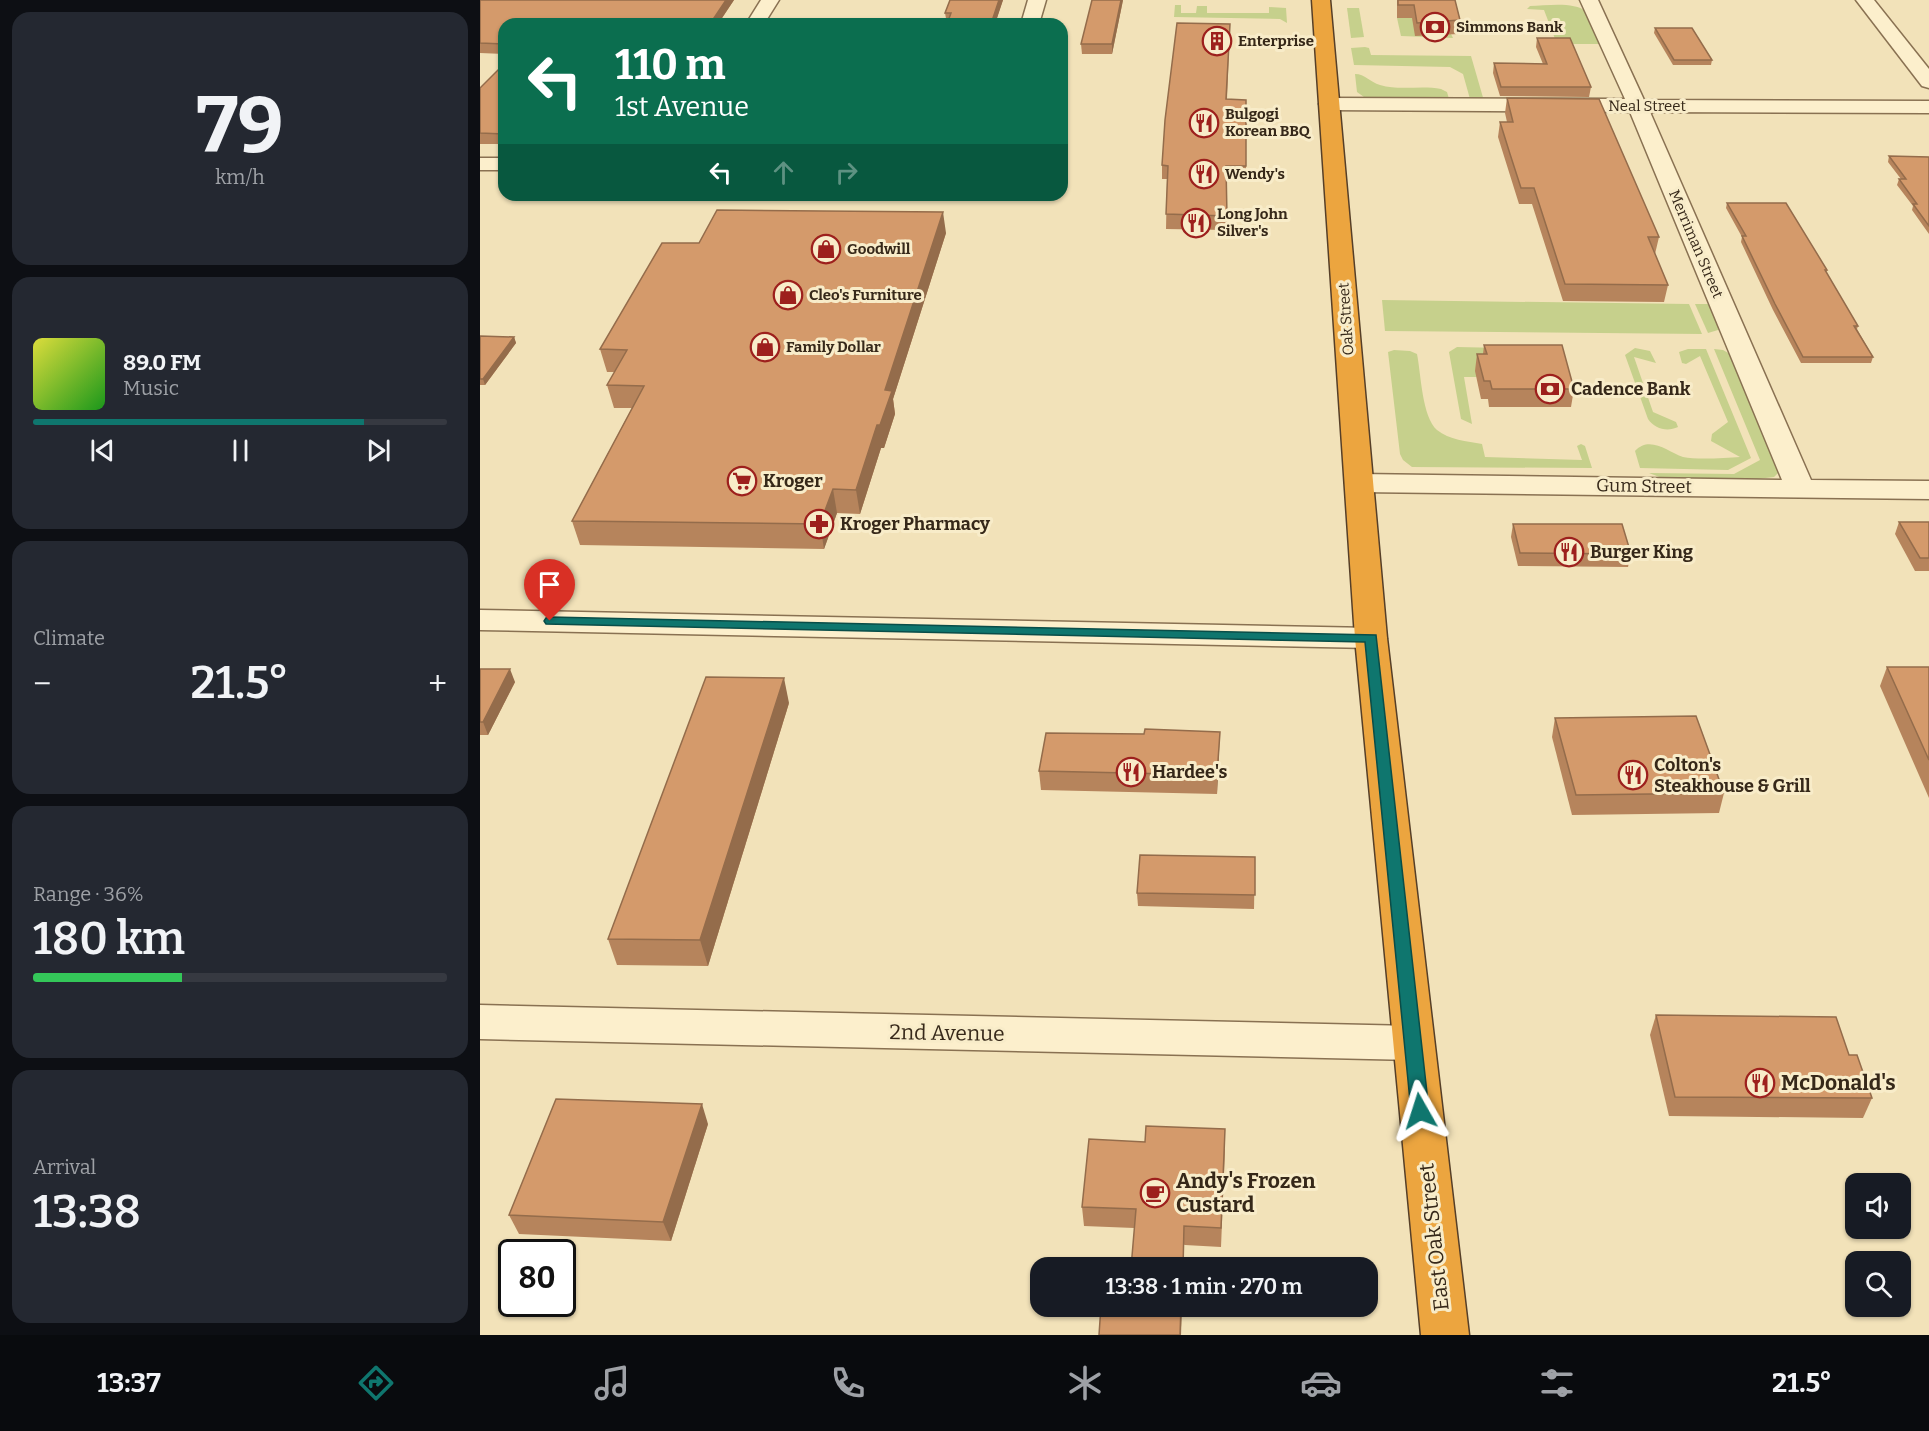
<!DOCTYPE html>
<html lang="en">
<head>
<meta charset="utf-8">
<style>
  body { margin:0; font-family:Bitter,serif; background:#242831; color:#f1f3f6; height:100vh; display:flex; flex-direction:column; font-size:22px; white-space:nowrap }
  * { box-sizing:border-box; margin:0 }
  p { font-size:20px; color:#9ea1a6 }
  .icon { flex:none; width:33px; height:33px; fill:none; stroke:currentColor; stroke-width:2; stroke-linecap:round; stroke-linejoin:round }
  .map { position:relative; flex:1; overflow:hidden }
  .sheet { display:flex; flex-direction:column; gap:12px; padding:12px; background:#0d0f14; width:480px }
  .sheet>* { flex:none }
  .banner { position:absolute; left:18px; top:18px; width:570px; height:183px; border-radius:18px; box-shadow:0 2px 4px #0004; background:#0b6e4f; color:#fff; overflow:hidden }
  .fabs { position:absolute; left:1365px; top:1173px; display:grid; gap:12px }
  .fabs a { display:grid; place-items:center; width:66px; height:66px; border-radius:12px; background:#171b24; box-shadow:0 2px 4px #0004; font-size:30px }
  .speed { position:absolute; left:18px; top:1239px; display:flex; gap:12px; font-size:30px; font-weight:700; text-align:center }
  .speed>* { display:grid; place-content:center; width:78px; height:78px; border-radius:50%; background:#171b24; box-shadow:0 2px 4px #0004; line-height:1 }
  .speed .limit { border:3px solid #111; border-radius:9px; background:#fff; color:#111 }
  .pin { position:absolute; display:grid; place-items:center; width:51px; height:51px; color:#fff; margin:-62px -26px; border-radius:50% 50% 50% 0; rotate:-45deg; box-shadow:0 0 6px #0007 }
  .pin .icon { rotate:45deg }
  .me { position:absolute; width:66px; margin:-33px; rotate:354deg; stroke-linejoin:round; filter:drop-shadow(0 0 4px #0008) }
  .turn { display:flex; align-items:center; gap:21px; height:126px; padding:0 18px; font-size:27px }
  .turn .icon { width:78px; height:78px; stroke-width:2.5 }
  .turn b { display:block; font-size:42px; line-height:51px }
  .lanes { display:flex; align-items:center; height:57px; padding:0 18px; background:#0003; justify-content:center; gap:30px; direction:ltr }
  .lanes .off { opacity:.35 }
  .big { font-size:45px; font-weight:600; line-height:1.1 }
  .sheet .card { flex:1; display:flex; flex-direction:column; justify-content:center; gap:9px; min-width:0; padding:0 21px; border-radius:18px; background:#242831 }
  .sheet .dial { align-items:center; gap:0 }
  .dial b { font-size:78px; line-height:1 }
  .song { display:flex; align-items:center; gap:18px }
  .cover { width:72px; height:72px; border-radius:9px; background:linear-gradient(135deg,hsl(60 70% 55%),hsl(120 70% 35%)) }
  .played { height:6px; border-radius:3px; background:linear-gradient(90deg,#0f766e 80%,#363941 80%) }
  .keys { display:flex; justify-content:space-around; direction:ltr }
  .heat { display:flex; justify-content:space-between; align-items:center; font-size:33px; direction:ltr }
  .charge { height:9px; border-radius:4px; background:linear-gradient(90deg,#34c759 36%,#363941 0) }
  .trip { position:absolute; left:550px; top:1257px; width:348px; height:60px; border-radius:18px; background:#171b24; box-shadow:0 2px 4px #0004; font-weight:600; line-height:60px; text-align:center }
  .tabs { display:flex; height:96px; justify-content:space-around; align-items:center; background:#090b0e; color:#9ea1a6 }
  .tabs .icon { width:42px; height:42px }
  .tabs .selected { color:#0f766e }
  .tabs b { font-size:27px; color:#f1f3f6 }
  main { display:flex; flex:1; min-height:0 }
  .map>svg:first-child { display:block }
  .green { fill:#c6d08c }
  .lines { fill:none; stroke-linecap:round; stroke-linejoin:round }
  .street-casing { stroke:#897152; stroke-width:3 }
  .highway-casing { stroke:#563f28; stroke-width:3 }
  .street { fill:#fcefcc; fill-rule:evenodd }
  .highway { fill:#eca53f; fill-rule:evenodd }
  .wall { fill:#b6845c }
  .shaded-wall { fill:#946c4b }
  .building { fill:#d49a6b; stroke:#946c4b; stroke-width:1.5 }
  .route { fill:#0f766e; stroke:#0a4d48; stroke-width:1.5 }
  .labels { text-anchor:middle; stroke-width:6; stroke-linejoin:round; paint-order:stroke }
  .far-poi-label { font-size:15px; font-weight:bold; fill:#362819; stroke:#f8ecc9; text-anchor:start }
  .far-street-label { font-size:15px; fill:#362819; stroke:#f8ecc9 }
  .poi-label { font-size:18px; font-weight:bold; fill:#362819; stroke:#f8ecc9; text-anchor:start }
  .street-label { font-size:18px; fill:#362819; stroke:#f8ecc9 }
  .near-street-label { font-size:21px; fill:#362819; stroke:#f8ecc9 }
  .near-poi-label { font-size:21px; font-weight:bold; fill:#362819; stroke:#f8ecc9; text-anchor:start }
</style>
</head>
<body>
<main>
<section class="sheet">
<div class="card dial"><b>79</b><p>km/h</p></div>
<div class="card">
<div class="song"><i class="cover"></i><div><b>89.0 FM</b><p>Music</p></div></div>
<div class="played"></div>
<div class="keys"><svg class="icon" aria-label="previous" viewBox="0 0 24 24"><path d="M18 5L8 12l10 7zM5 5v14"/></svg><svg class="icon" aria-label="pause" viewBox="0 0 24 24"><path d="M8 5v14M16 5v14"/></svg><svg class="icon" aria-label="next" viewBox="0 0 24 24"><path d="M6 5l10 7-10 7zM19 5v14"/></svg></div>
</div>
<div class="card"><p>Climate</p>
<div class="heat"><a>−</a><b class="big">21.5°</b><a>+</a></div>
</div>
<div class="card"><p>Range · 36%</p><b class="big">180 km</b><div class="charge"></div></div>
<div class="card"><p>Arrival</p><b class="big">13:38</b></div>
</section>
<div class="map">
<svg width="1449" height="1335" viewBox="0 0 1449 1335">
  <rect width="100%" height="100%" fill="#f2e2b9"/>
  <g class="green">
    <polygon points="695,5 701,5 701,13 716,13 717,6 727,6 727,13 789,13 789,7 806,8 807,23 800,19 694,17"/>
    <path d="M1050,6C1067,6 1093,1 1107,12L1120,44H1077L1064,10L1047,9Z"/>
    <polygon points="867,8 879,8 884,37 871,38"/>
    <polygon points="917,18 932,18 971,34 973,38 921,36"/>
    <polygon points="885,47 889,48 891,55 991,56 1004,101 990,99 983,74 970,67 874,65 871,48"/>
    <path d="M875,74C885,74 890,82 900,85C920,91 941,85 961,89L967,92L969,99L898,101L897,98L884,97L877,92Z"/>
    <polygon points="902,300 1209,304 1222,334 905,331"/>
    <polygon points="1215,304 1232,304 1242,325 1238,330 1228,333"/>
    <polygon points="977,347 1070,349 996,377 984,377 992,424 981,419 969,352"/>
    <path d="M1155,348L1170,351L1176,363L1154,357L1173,412L1196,422L1198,427C1187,432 1175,429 1168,419L1145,355Z"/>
    <path d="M1208,349H1226L1271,458L1248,470L1160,468L1155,451C1170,435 1188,452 1203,457C1217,460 1245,458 1260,457L1231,441L1232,434L1248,422L1220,356L1206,364L1202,363L1199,352Z"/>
    <polygon points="1234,349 1243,350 1257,358 1299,472 1294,477 1277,479 1182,478 1169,473 1254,474 1280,460"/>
    <path d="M914,350L930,351L937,354C941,374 942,417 957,430C969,440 987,441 1002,444L1005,457L1102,460L1097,446L1101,444L1105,446L1112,468L932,467L923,460L920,454L908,352Z"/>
  </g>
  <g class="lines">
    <g class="street-casing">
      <g id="street">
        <polygon points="281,0 299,0 284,24 266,24"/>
        <polygon points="548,0 566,0 559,24 541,24"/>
        <polygon points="1100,0 1118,0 1164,100 1449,101 1449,113 1170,112 1331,480 1449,481 1449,499 879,492 869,489 865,483 869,477 879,474 1302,480 1150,112 849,110 842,108 839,104 842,100 849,98 1145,99"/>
        <polygon points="1376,0 1394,0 1449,69 1449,88 1442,86"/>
        <rect x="0" y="158" width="24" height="12"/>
        <polygon points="0,610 891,628 902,631 907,638 902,645 891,648 0,630"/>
        <polygon points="0,1005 933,1026 948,1031 954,1043 948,1055 933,1060 0,1039"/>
      </g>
    </g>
    <g class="highway-casing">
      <polygon id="highway" points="832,0 850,0 907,638 989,1335 941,1335 875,638"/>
    </g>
    <use href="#street" class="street"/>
    <use href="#highway" class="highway"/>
  </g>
  <g class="wall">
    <polygon points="0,0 254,0 238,24 24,24 24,54 0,53"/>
    <polygon points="470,0 523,0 515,24 467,24 465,13"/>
    <polygon points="643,0 632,54 602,54 601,44"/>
    <polygon points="917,0 975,0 980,20 979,34 935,36 932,18 917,18"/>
    <polygon points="750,24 747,99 766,166 766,180 746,180 747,230 686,229 687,179 682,179 682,165"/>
    <polygon points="1175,28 1232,60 1231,65 1193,65 1174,33"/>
    <polygon points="1057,38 1111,87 1109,97 1020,96 1013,73 1014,63 1063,64 1056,47"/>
    <polygon points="24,64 24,144 0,144 0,88"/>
    <polygon points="1027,98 1179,237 1175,254 1188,285 1184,302 1083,301 1052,204 1039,204 1018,137 1020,122 1027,122 1025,113"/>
    <polygon points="1409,156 1449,157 1449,234 1432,210 1433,206 1417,185 1419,179 1421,179 1408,162"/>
    <polygon points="1247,203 1347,270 1346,273 1378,326 1377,329 1393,357 1391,363 1321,363 1293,310 1261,242 1262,237 1246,208"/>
    <polygon points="466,233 413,399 415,414 404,448 401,448 380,514 357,513 344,549 100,545 92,521 152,408 134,408 127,385 135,372 127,372 120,349 219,243"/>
    <polygon points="0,336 34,337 36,343 5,385 0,385"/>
    <polygon points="1004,345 1094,389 1091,407 1009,407 1008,399 1001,399 995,371 997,354 1003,354"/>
    <polygon points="1419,522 1449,522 1449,571 1435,571 1415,534"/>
    <polygon points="1033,524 1151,554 1148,567 1038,566 1031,537"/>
    <polygon points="1407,667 1449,667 1449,798 1400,686"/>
    <polygon points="0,669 35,682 8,735 0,735"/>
    <polygon points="309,703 228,966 137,965 128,939"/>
    <polygon points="1075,718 1244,793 1239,813 1092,815 1072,737"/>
    <polygon points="739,752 737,794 561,790 559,771"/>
    <polygon points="775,857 774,909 658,906 657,893"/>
    <polygon points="1176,1015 1392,1098 1383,1118 1189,1116 1170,1035"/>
    <polygon points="228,1124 191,1241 39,1234 29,1215"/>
    <polygon points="745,1149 741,1247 705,1245 654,1228 604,1226 602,1207"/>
  </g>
  <g class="shaded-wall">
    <polygon points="246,0 254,0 238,24 230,24"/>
    <polygon points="519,0 523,0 515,24 511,24"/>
    <polygon points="641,0 643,0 632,54 632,44"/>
    <polygon points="463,212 466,233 413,399 415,414 404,448 401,448 380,514 376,490 405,390"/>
    <polygon points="34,337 36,343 5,385 3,379"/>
    <polygon points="353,489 357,513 344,549 340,524"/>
    <polygon points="30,669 35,682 8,735 3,722"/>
    <polygon points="304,678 309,703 228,966 220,940"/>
    <polygon points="740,732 739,752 737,794 737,775"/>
    <polygon points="222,1104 228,1124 191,1241 183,1222"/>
    <polygon points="704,1226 704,1268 703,1268"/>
    <polygon points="701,1306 702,1306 701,1335 700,1335"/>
  </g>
  <g class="building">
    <polygon points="0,0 246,0 230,24 24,24 24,44 0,43"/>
    <polygon points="470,0 519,0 511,24 467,24 471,13 465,13"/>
    <polygon points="612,0 641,0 632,44 601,44"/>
    <polygon points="918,0 975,0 980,20 937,23 934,5 918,5"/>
    <polygon points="697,23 750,24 746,99 766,100 766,166 746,166 747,216 686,214 688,166 682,165 685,120"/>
    <polygon points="1175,28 1212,28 1232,60 1194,60"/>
    <polygon points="1057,38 1090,38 1111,87 1021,87 1014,63 1067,64"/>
    <polygon points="24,64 24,134 0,133 0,88"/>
    <polygon points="1027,98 1119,99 1179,237 1168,237 1188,285 1085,284 1054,188 1041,188 1030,154 1020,122 1033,122"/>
    <polygon points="1409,156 1449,157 1449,226 1433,204 1437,204 1419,179 1426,179"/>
    <polygon points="1247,203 1306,203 1347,270 1345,270 1378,326 1374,326 1393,357 1323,357 1295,304 1262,236 1266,236"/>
    <polygon points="237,210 463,212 405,390 412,391 400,425 397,425 376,490 353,489 340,524 92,521 164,386 127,385 147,350 120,349 182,243 219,243"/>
    <polygon points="0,336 34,337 3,379 0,379"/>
    <polygon points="1004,345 1082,345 1094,389 1012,389 1010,381 1004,381 997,354 1007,354"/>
    <polygon points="1419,522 1449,522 1449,558 1440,558"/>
    <polygon points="1033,524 1142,524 1151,554 1040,553"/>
    <polygon points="1407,667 1449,667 1449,760"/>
    <polygon points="0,669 30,669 3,722 0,722"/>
    <polygon points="226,677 304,678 220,940 128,939"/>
    <polygon points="1216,716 1244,793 1096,795 1075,718"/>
    <polygon points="665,729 740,732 737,775 559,771 566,733 664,734"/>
    <polygon points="660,855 775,857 775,895 657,893"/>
    <polygon points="1176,1015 1356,1017 1369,1055 1377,1055 1392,1098 1195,1097"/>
    <polygon points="76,1099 222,1104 183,1222 29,1215"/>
    <polygon points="666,1126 745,1129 741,1228 704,1226 703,1268 651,1268 656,1209 602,1207 609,1139 665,1142"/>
    <polygon points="621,1306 701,1306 700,1335 619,1335"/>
  </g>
  <polygon class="route" points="70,617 896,635 949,1111 947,1116 940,1118 934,1116 931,1111 885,642 66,624 64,621 66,618"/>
  <defs>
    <g id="bank-ring" transform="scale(1.5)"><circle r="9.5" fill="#f8ecc9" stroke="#9d201d" stroke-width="1.5"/><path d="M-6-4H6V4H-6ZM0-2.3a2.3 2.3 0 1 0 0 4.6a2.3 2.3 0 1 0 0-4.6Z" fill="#9d201d"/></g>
    <g id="building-ring" transform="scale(1.5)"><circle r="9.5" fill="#f8ecc9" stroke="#9d201d" stroke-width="1.5"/><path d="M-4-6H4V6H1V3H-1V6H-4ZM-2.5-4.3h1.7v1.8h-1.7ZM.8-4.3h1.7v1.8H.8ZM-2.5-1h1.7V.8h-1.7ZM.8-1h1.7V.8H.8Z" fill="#9d201d"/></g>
    <g id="restaurant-ring" transform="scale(1.5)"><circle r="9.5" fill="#f8ecc9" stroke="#9d201d" stroke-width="1.5"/><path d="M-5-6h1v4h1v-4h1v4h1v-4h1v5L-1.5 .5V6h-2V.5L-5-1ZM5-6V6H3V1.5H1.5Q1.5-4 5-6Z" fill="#9d201d"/></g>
    <g id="shop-ring" transform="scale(1.5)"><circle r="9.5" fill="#f8ecc9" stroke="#9d201d" stroke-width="1.5"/><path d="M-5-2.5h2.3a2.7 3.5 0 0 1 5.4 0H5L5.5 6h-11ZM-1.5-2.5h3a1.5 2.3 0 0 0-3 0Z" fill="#9d201d"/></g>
    <g id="supermarket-ring" transform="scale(1.5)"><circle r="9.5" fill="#f8ecc9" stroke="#9d201d" stroke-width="1.5"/><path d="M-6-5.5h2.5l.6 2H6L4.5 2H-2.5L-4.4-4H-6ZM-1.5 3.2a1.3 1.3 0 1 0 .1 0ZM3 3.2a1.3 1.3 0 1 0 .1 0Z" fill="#9d201d"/></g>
    <g id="pharmacy-ring" transform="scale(1.5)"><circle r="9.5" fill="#f8ecc9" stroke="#9d201d" stroke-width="1.5"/><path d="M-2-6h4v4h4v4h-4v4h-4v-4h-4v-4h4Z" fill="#9d201d"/></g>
    <g id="cafe-ring" transform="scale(1.5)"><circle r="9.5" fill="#f8ecc9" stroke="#9d201d" stroke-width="1.5"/><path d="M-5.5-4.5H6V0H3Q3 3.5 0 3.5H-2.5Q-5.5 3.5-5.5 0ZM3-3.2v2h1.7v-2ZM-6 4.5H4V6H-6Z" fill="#9d201d"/></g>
  </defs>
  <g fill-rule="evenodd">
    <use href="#bank-ring" x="955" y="27"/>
    <use href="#building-ring" x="737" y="41"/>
    <use href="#restaurant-ring" x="724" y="123"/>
    <use href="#restaurant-ring" x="724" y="174"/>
    <use href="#restaurant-ring" x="716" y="223"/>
    <use href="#shop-ring" x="346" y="249"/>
    <use href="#shop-ring" x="308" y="295"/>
    <use href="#shop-ring" x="285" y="347"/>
    <use href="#bank-ring" x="1070" y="389"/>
    <use href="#supermarket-ring" x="262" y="481"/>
    <use href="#pharmacy-ring" x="339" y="524"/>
    <use href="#restaurant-ring" x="1089" y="552"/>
    <use href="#restaurant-ring" x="651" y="772"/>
    <use href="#restaurant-ring" x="1153" y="775"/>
    <use href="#restaurant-ring" x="1280" y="1083"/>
    <use href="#cafe-ring" x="675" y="1193"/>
  </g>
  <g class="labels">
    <g class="far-poi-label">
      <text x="976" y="32">Simmons Bank</text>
      <text x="758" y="46">Enterprise</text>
      <text x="745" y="119">Bulgogi<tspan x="745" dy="17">Korean BBQ</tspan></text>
      <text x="745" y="179">Wendy's</text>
      <text x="737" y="219">Long John<tspan x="737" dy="17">Silver's</tspan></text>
      <text x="367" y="254">Goodwill</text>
      <text x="329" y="300">Cleo's Furniture</text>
      <text x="306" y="352">Family Dollar</text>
    </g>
    <g class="far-street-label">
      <text x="1167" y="111">Neal Street</text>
      <text transform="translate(1216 244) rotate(67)" y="5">Merriman Street</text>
      <text transform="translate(866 319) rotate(-94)" y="5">Oak Street</text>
    </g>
    <g class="poi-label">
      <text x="1091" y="395">Cadence Bank</text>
      <text x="283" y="487">Kroger</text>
      <text x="360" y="530">Kroger Pharmacy</text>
      <text x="1110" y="558">Burger King</text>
      <text x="1174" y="771">Colton's<tspan x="1174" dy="21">Steakhouse &amp; Grill</tspan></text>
      <text x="672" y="778">Hardee's</text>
    </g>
    <g class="street-label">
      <text transform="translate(1164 486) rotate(1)" y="6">Gum Street</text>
    </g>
    <g class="near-street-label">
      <text transform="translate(467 1033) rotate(1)" y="7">2nd Avenue</text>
      <text transform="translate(954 1237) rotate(-96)" y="7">East Oak Street</text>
    </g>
    <g class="near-poi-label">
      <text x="1301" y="1090">McDonald's</text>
      <text x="696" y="1188">Andy's Frozen<tspan x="696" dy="24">Custard</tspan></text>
    </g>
  </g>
</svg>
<div class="fabs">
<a><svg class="icon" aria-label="sound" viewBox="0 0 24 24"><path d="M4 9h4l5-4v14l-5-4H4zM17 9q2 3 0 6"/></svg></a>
<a><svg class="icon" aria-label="search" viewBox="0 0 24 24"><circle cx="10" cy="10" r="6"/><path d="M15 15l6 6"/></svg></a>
</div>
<div class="speed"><div class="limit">80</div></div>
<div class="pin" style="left:70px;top:621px;background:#d93025"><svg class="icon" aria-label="arrive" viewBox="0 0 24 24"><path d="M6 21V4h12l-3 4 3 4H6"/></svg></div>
<svg class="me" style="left:940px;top:1111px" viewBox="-20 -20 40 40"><path d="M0-17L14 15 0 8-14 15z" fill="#0f766e" stroke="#fff" stroke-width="4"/></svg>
<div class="trip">13:38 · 1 min · 270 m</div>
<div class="banner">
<div class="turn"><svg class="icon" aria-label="left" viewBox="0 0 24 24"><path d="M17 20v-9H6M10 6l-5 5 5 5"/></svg><div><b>110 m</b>1st Avenue</div></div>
<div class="lanes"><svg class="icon" aria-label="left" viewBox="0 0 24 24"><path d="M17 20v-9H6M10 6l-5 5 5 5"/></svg><svg class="icon off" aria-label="ahead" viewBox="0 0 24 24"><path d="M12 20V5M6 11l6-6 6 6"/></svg><svg class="icon off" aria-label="right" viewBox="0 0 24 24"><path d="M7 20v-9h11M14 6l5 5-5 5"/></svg></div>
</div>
</div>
</main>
<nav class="tabs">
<b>13:37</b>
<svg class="icon selected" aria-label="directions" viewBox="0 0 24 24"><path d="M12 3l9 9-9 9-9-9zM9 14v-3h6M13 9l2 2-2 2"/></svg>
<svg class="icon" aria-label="music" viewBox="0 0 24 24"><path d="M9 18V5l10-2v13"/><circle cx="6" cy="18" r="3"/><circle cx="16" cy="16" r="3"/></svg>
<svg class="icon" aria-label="phone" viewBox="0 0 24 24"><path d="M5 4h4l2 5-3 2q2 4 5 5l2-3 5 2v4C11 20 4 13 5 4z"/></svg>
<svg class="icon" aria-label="climate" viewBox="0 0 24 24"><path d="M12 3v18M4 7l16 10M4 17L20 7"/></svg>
<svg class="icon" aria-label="car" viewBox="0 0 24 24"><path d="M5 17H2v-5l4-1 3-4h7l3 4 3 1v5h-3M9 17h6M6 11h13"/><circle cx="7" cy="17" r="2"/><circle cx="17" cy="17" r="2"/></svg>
<svg class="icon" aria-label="filters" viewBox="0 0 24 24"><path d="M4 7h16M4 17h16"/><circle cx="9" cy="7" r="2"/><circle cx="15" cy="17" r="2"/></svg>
<b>21.5°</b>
</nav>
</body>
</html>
